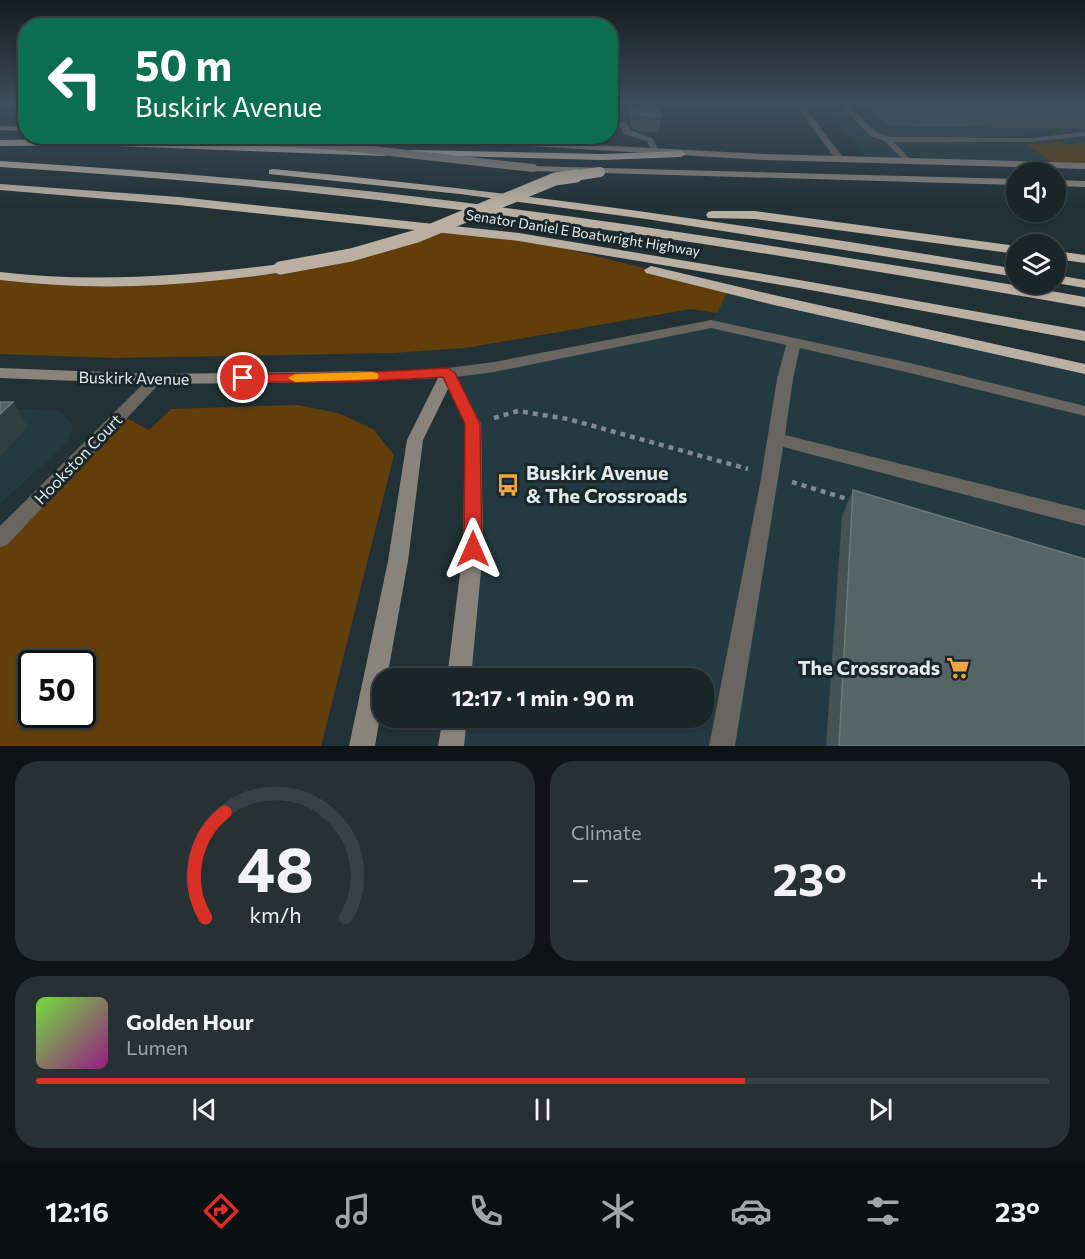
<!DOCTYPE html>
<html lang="en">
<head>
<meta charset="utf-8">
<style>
  body { margin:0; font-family:Commissioner,sans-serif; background:#273134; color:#f1f3f6; height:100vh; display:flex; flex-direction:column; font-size:22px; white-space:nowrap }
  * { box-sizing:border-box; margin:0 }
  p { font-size:20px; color:#9fa5a8 }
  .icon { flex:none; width:33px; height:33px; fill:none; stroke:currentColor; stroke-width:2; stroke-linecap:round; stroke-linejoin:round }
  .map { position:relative; height:746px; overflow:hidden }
  .sheet { display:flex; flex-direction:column; gap:15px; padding:15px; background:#0e1416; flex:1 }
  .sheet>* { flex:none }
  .guide { position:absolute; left:18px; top:18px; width:600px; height:126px; border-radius:24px; box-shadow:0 2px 4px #0004,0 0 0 2px #384245; background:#0b6e4f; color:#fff; overflow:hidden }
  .controls { position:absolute; left:1006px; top:162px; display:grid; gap:12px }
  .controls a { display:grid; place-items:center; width:60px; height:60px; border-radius:50%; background:#1a2528; box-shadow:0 2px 4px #0004,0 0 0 2px #384245; font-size:30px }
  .speed { position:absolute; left:18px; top:650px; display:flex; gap:12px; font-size:30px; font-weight:700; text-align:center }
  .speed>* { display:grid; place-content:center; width:78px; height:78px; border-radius:50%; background:#1a2528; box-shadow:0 2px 4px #0004,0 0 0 2px #384245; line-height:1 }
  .speed .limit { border:3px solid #111; border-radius:9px; background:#fff; color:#111 }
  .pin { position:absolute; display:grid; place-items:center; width:51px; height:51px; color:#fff; margin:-26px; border:3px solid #fff; border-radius:50%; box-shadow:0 2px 6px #0007 }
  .me { position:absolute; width:66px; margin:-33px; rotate:0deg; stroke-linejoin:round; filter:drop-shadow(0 0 4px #0008) }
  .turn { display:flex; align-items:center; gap:21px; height:126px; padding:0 18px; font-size:27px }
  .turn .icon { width:78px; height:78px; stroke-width:2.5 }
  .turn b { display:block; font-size:42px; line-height:51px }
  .big { font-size:45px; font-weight:700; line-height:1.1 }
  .sheet .widget { flex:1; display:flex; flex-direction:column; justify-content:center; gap:9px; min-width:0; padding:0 21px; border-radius:24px; background:#273134 }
  .sheet .dial { align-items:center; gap:0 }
  .dial svg { height:156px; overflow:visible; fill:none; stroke:#384245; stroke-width:7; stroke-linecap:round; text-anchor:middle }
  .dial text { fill:#f1f3f6; stroke:none }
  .song { display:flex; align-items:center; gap:18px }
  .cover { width:72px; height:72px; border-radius:9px; background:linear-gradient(135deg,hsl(100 70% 55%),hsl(310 70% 35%)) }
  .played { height:6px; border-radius:3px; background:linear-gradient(90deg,#d93025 70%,#384245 70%) }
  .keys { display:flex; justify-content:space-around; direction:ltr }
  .heat { display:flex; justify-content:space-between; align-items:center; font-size:33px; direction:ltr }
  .sheet .tiles { flex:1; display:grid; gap:15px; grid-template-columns:1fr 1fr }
  .widget:last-child { grid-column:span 2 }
  .trip { position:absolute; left:372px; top:668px; width:342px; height:60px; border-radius:24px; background:#1a2528; box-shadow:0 2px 4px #0004,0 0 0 2px #384245; font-weight:700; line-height:60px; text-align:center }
  .menu { display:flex; height:96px; justify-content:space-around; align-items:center; background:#0a0f10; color:#9fa5a8 }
  .menu .icon { width:42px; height:42px }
  .menu .on { color:#d93025 }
  .menu b { font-size:27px; color:#f1f3f6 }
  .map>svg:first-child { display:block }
  .built { fill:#233b40 }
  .green { fill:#613e0a; fill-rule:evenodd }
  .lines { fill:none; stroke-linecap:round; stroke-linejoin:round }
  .path { stroke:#7f8b8e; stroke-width:4.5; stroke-dasharray:5 5; stroke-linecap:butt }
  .lane { fill:#696560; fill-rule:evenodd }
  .street { fill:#696560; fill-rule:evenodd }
  .secondary { fill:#8a837b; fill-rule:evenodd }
  .highway { fill:#baafa3; fill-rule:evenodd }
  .secondary-bridge { stroke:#8a837b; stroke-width:8 }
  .highway-bridge-far1 { stroke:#baafa3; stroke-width:10 }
  .highway-bridge { stroke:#baafa3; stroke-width:13 }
  .wall { fill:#445356 }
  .shaded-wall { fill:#2f3f42 }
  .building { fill:#556467; stroke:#6b797c; stroke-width:1.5 }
  .route { fill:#d93025; stroke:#8d1f18; stroke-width:1.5 }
  .slow { fill:#f59e0b }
  .labels { text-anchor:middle; stroke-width:6; stroke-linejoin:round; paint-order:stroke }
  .far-street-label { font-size:14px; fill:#e2ebed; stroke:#19272b }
  .street-label { font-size:16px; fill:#e2ebed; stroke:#19272b }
  .near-poi-label { font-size:20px; font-weight:bold; fill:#e2ebed; stroke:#19272b; text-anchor:start }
</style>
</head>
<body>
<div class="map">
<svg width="1085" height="746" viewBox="0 0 1085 746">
  <rect width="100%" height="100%" fill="#223135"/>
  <g class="built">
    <polygon points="820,104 1085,104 1085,165 870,160"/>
    <polygon points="729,289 1085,369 1085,746 451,746 455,717 704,717 704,678 459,678 473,424 448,373 711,324"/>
    <polygon points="0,408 61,411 73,425 68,441 0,504"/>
  </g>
  <g class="green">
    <polygon points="1057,142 1074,145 1085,143 1085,166 1056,165 1028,145"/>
    <polygon points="435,228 519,237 729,289 717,313 691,309 466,348 393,353 113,358 0,354 0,276 79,284 280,268"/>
    <path d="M297,405L338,413L373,429L394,455L321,746H0V539L121,415L149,430L171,409ZM32,663H82V714H32Z"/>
  </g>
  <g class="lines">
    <g class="path">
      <polyline points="494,418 518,411 568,419 748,469"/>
      <polyline points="792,482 854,501"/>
    </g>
    <g class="lane">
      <polygon points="795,104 802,104 843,157 843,161 837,161"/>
      <polygon points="840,104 847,104 876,132 888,137 1032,138 1085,132 1085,136 1032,142 894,142 912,161 908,164 884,141 870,136"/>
      <polygon points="610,120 627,123 630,130 652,138 660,152 653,154 647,141 624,134 621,127 610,124"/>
      <polygon points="794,338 801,342 793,379 785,435 1085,510 1085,526 783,447 735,746 709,746 760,484 777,379 787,342"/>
    </g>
    <g class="street">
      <polygon points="711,320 910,363 1085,406 1085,416 910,373 711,328 494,372 448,378 440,373 448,368 494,362"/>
      <polygon points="156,374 161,376 164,379 161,382 7,545 0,547 0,526 151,376"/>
    </g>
    <g class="secondary">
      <polygon points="0,126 26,127 26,131 0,130"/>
      <polygon points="360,136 421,136 765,154 1085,163 1085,169 765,160"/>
      <polygon points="530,166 1017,179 1017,185 533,171 528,168"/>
      <polygon points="1056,180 1085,181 1085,187 1056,186"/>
      <polygon points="0,368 156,374 453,370 481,424 483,549 471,678 447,678 463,549 465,424 448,389 423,440 408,561 387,678 382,678 382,704 375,746 349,746 388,561 407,440 438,378 352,382 156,384 0,378"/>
      <polygon points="443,717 467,717 464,746 438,746"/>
    </g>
    <g class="highway">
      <polygon points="89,139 385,150 390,153 385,156 89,145 0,146 0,140"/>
      <polygon points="413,150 603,154 681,151 686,154 681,157 603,160 409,155 409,151"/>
      <path d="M0,161C137,170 274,180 411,196C637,223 861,259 1085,297V307C861,268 637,231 411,204C274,187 137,176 0,167Z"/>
      <path d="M273,169C523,192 770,228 1017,269V277L646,219L460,194L269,174V170Z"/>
      <polygon points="0,184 179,197 519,233 805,281 1085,331 1085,341 805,289 519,241 179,205 0,190"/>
      <polygon points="712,211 755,211 1017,246 1017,254 755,219 708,218 706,215 708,212"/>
      <polygon points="1056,251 1085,255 1085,263 1056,259"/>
      <path d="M280,264L287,268L285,271C264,276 242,277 221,280C147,288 74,289 0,280V272C94,283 186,276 280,264Z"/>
      <polygon points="651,266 774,295 1085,364 1085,374 774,305 646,273 644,270"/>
      <polygon points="1056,275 1085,280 1085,288 1056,283"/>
    </g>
    <polyline class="secondary-bridge" points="197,136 346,147 533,168"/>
    <polyline class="highway-bridge-far1" points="567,177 600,172"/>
    <polyline class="highway-bridge" points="280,268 351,255 417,236 555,179 576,176"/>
  </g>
  <g class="wall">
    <polygon points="0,104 26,104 26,107 0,106"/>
    <polygon points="626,104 657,104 661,116 659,132 641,132 632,128 626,106"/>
    <polygon points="864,104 1085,104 1085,129 889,126"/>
    <polygon points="853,490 1085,746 826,746 842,516"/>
  </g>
  <polygon class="shaded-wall" points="13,402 28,427 0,456 0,414"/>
  <g class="building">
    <polygon points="630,104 657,104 661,116 642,115 633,112"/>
    <polygon points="891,104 1085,104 1085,110 895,107"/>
    <polygon points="0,402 13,402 0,414"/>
    <polygon points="853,490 1085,559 1085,746 839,746"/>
  </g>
  <linearGradient id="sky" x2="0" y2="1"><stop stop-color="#131b1d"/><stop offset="0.5" stop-color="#3e4e5c"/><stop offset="1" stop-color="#3e4e5c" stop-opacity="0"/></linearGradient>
  <rect width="1085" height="208" fill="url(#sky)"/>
  <polygon class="route" points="448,368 455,373 480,424 482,549 480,554 473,557 467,554 464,549 465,424 443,377 352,382 243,382 236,378 243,374 352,373"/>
  <polygon class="slow" points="372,372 377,373 379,376 377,379 295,382 288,378 295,374"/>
  <defs>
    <g id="bus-bare" transform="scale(1.8)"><path d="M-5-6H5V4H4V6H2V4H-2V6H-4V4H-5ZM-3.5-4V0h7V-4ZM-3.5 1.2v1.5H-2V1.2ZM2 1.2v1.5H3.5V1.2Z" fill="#f1a540" stroke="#19272b" stroke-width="2.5" paint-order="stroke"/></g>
    <g id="supermarket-bare" transform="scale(1.8)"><path d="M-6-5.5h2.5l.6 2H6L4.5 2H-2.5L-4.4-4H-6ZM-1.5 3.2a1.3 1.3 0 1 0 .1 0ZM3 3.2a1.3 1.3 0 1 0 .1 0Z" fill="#f1a540" stroke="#19272b" stroke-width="2.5" paint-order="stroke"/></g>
  </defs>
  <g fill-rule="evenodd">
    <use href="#bus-bare" x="508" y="485"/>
    <use href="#supermarket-bare" x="958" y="668"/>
  </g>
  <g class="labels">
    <g class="far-street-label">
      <text transform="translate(583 233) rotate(9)" y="5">Senator Daniel E Boatwright Highway</text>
    </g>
    <g class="street-label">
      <text transform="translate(134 378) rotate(1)" y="6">Buskirk Avenue</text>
      <text transform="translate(78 459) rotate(-46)" y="6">Hookston Court</text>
    </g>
    <g class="near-poi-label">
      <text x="526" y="480">Buskirk Avenue<tspan x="526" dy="23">&amp; The Crossroads</tspan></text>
      <text x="940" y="675" text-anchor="end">The Crossroads</text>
    </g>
  </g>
</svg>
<div class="controls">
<a><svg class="icon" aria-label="sound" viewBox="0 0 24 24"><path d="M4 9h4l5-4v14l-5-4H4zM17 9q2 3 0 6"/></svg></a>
<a><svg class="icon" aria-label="layers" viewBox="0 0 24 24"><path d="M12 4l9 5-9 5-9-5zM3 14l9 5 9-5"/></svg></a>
</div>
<div class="speed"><div class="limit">50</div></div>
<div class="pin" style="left:243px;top:378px;background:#d93025"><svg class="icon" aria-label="arrive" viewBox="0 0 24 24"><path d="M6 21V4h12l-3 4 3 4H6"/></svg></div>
<svg class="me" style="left:473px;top:549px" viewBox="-20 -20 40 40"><path d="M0-17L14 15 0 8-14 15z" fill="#d93025" stroke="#fff" stroke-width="4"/></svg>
<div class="trip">12:17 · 1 min · 90 m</div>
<div class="guide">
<div class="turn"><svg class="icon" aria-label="left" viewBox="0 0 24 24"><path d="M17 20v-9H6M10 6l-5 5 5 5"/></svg><div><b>50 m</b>Buskirk Avenue</div></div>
</div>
</div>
<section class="sheet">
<div class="tiles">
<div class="widget dial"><svg viewBox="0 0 100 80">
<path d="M14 69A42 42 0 1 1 86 69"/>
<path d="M14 69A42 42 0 0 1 24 15" stroke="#d93025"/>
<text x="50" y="56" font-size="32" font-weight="700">48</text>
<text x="50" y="72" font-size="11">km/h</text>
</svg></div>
<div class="widget"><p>Climate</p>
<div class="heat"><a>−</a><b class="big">23°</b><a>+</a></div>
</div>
<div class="widget">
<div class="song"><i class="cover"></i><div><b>Golden Hour</b><p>Lumen</p></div></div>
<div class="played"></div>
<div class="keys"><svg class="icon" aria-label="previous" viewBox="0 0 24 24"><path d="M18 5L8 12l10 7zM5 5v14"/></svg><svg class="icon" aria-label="pause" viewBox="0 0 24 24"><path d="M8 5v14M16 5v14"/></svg><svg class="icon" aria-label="next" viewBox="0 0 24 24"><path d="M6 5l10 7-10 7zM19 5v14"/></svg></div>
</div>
</div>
</section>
<nav class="menu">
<b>12:16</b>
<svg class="icon on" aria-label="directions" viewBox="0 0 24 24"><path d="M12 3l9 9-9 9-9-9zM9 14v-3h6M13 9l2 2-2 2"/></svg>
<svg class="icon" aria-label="music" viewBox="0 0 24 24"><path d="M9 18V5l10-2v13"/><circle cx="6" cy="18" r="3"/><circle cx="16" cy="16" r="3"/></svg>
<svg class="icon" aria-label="phone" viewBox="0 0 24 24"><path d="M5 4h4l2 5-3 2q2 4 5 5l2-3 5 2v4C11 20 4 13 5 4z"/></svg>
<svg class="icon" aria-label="climate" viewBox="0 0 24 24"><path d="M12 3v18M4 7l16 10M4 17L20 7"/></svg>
<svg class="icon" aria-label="car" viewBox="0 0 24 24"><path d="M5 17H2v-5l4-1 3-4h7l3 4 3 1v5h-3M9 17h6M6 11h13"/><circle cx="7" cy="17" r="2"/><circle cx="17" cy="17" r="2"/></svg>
<svg class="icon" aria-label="filters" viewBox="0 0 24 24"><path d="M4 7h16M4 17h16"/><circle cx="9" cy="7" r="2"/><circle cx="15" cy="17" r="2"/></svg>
<b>23°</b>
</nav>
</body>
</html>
